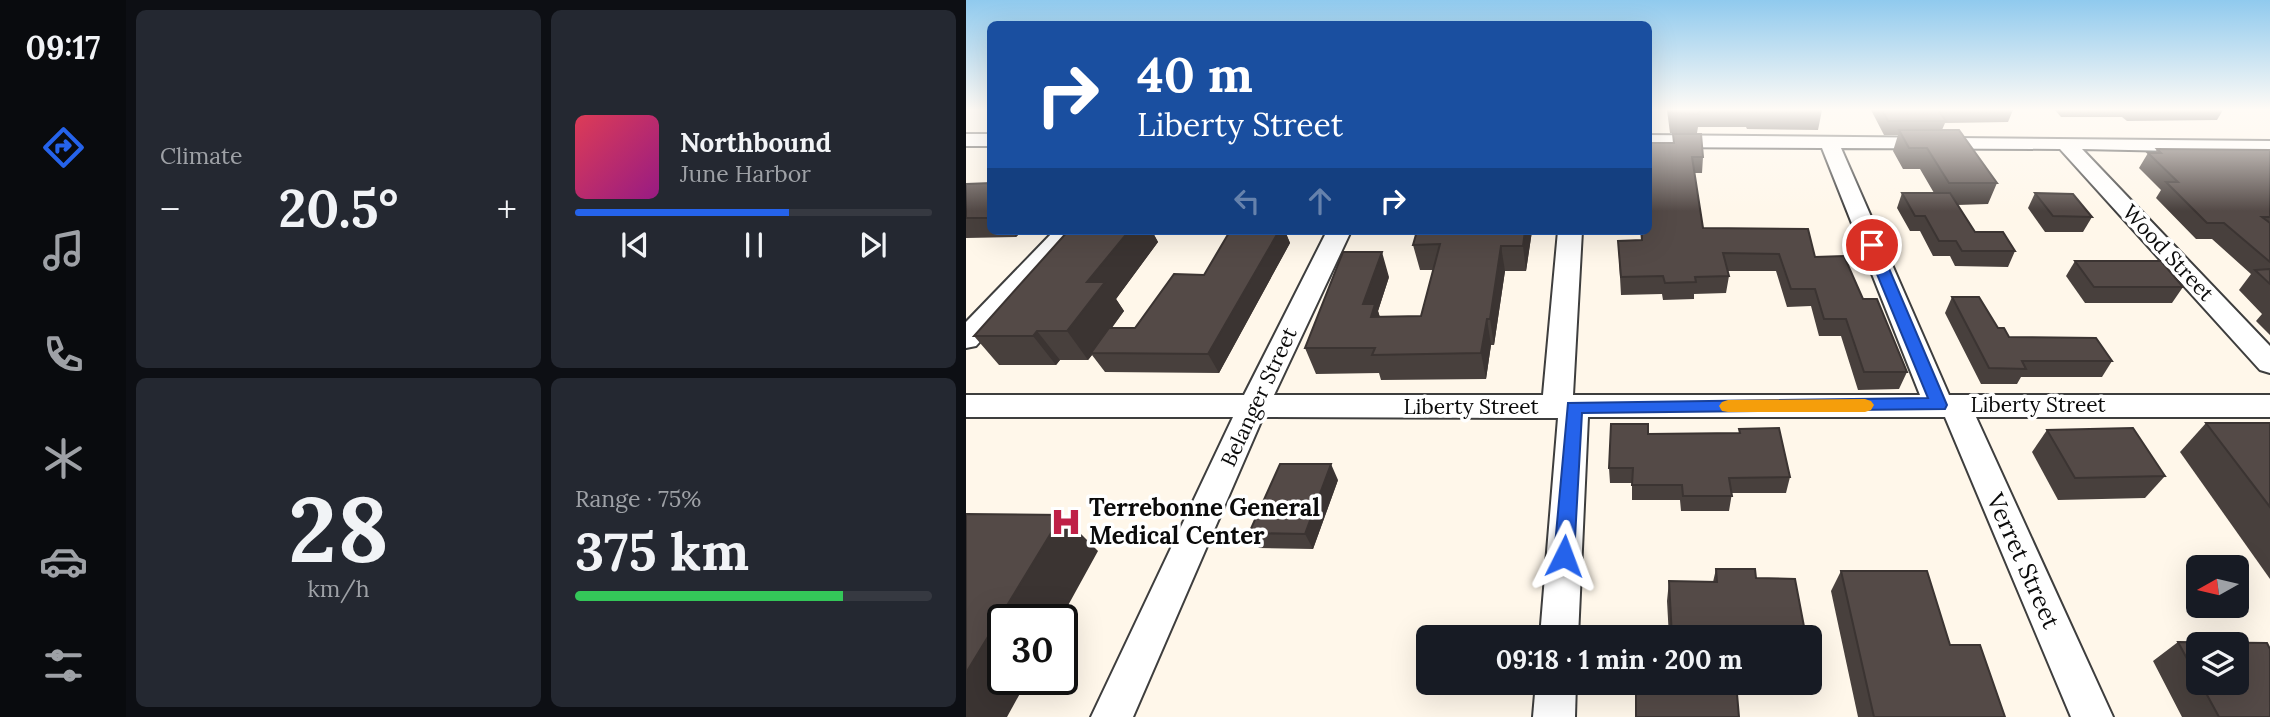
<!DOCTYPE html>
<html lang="en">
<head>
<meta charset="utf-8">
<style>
  body { margin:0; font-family:Lora,serif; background:#242831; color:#f1f3f6; height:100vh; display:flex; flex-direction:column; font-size:26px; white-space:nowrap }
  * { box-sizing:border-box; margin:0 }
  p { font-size:23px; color:#9ea1a6 }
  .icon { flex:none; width:38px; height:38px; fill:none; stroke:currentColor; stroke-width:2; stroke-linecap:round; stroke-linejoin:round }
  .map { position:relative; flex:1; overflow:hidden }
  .panel { display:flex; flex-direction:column; gap:10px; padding:10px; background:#0d0f14; width:840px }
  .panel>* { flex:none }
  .banner { position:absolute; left:21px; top:21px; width:665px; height:214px; border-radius:10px; box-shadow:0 7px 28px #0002; background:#1a4fa0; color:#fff; overflow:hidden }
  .needle { width:46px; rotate:262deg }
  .controls { position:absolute; left:1220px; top:555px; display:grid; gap:14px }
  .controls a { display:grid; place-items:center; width:63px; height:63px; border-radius:10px; background:#171b24; box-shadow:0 7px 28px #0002; font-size:35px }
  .speed { position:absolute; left:21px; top:604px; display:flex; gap:14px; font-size:35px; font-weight:700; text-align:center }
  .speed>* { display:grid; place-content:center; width:91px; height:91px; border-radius:50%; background:#171b24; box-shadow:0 7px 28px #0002; line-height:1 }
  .speed .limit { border:4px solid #111; border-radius:10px; background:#fff; color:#111 }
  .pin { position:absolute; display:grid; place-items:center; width:60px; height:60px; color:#fff; margin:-30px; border:4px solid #fff; border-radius:50%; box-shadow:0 2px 7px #0007 }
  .me { position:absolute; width:77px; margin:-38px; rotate:3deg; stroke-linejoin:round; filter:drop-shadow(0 0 5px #0008) }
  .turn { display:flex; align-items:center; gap:24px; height:147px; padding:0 35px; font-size:32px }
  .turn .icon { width:91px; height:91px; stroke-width:2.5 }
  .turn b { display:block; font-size:49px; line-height:60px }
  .lanes { display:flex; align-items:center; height:66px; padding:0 35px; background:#0003; justify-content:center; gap:35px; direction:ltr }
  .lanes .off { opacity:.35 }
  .big { font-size:52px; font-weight:700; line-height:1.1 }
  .panel .tile { flex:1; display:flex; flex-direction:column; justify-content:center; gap:10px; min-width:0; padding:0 24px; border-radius:10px; background:#242831 }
  .panel .dial { align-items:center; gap:0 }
  .dial b { font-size:91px; line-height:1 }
  .song { display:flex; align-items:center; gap:21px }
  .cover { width:84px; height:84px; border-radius:10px; background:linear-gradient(135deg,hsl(350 70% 55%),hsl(310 70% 35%)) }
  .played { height:7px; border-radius:4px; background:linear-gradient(90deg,#2563eb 60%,#363941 60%) }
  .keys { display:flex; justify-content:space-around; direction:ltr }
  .heat { display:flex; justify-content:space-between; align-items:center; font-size:38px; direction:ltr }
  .charge { height:10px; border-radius:5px; background:linear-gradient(90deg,#34c759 75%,#363941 0) }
  .panel .tiles { flex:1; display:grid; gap:10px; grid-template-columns:repeat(2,1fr) }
  .trip { position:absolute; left:450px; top:625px; width:406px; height:70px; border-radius:10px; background:#171b24; box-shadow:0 7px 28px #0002; font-weight:700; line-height:70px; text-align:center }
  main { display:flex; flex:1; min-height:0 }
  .tab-bar { display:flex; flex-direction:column; width:126px; justify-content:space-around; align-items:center; background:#090b0e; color:#9ea1a6 }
  .tab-bar .icon { width:49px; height:49px }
  .tab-bar .current { color:#2563eb }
  .tab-bar b { font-size:32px; color:#f1f3f6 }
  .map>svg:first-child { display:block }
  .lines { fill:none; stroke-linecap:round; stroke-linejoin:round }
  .minor-casing { stroke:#3e3e3e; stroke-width:4 }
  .minor { fill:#fff; fill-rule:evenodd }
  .wall { fill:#48403d; fill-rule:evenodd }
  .shaded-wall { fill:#3b3432 }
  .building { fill:#544a47; stroke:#3b3432; stroke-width:2 }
  .route { fill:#2563eb; stroke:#184099; stroke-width:2 }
  .slow { fill:#f59e0b }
  .labels { text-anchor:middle; stroke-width:7; stroke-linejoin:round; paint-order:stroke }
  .street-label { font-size:21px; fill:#0b0b0b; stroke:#fff }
  .near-poi-label { font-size:24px; font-weight:bold; fill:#0b0b0b; stroke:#fff; text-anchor:start }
  .near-street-label { font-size:24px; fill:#0b0b0b; stroke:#fff }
</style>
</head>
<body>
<main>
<nav class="tab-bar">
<b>09:17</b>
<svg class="icon current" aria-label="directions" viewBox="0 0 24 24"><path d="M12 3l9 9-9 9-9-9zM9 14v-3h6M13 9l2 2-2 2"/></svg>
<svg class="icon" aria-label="music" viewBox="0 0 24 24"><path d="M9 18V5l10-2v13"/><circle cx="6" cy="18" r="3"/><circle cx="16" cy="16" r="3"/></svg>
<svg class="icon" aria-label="phone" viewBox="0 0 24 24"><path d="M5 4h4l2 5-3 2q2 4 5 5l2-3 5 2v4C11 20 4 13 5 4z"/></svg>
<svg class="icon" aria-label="climate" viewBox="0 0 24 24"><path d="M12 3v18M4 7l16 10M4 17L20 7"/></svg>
<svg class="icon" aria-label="car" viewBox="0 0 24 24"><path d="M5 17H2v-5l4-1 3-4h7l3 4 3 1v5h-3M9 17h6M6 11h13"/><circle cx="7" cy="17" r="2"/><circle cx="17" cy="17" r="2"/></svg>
<svg class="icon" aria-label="filters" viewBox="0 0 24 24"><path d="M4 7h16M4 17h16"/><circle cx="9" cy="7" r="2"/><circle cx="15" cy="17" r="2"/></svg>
</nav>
<section class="panel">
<div class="tiles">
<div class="tile"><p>Climate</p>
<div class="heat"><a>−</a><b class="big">20.5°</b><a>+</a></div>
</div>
<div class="tile">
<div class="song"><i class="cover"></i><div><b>Northbound</b><p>June Harbor</p></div></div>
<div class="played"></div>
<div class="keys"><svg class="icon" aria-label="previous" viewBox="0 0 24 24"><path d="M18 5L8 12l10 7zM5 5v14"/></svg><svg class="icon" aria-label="pause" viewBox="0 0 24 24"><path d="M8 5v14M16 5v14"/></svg><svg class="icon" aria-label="next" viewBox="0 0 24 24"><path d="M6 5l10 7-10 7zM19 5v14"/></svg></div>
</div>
<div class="tile dial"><b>28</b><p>km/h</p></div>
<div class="tile"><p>Range · 75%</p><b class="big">375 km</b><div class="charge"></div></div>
</div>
</section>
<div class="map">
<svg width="1304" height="717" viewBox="0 0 1304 717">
  <rect width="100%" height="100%" fill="#fff7ea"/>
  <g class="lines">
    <g class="minor-casing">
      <g id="minor">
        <rect x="0" y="134" width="24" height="12"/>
        <polygon points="682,135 1304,141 1304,153 1116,149 1304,346 1304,373 1294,370 1094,149 875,148 983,395 1304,395 1304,417 1010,417 1147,717 1105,717 979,417 622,417 612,637 574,637 592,418 297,417 167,717 125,717 267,417 0,417 0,395 278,395 361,231 385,231 308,395 577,395 592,231 616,231 607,395 954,395 856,148 682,147"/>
        <polygon points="88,231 113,231 10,346 0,348 0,322"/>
        <polygon points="570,682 610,682 609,717 567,717"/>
      </g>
    </g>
    <use href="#minor" class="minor"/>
  </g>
  <g class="wall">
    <polygon points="701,110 856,110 852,130 781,129 780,127 732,127 731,133 704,133"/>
    <polygon points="905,110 1047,110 1042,122 979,123 976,130 1031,183 1022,204 991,205 1009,232 1049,251 1042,267 989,266 984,256 967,256 954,231 944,231 931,208 936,193 968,193 954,169 937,169 927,151 932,135 918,135"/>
    <polygon points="1089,110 1257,110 1251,120 1161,121 1156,117 1095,117"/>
    <polygon points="707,134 737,157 736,173 728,173 737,228 849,257 897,299 941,372 933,389 892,390 875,336 853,336 845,306 821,307 810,271 761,271 763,276 760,293 728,294 728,299 697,300 696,294 655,295 652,241 675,240 674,231 682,231 707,143"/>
    <polygon points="1191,149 1304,150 1304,335 1290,321 1296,314 1273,290 1285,274 1246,239 1230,239 1190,198 1195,190 1173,168 1182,153 1189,153"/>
    <polygon points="24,183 24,231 56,231 50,237 0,238 0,184"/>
    <polygon points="1069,193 1126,217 1117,232 1079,232 1062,208"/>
    <polygon points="102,231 186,231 192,242 150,299 158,311 145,328 169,328 238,275 264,231 319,231 324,243 253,373 139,372 126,355 122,360 94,360 90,365 33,365 8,336"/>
    <polygon points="566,231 560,271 539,271 528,345 525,345 520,379 415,380 413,373 350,374 339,348 423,277 412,311 414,317 455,316 468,270 454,270 447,245"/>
    <polygon points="1109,261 1217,287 1206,303 1119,303 1100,276"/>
    <polygon points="986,297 1032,328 1043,337 1146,361 1136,377 1055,377 1051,384 1015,384 979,313"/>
    <polygon points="1240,423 1304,423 1304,579 1214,452"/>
    <polygon points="773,429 824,477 820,493 766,493 763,511 715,511 714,500 666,500 666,483 644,483 643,468 773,433"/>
    <polygon points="1081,430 1199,476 1179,498 1092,500 1066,452"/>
    <polygon points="372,480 347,549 293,548 283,533"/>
    <polygon points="750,569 790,578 840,637 703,637 701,601 703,581 747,582"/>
    <polygon points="875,571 1039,717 892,717 865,591"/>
    <path d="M1212,642L1301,643L1304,649V717H1216L1187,661ZM1232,644H1270V682H1232Z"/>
  </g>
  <g class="shaded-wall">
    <polygon points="46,231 56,231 50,237"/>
    <polygon points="163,231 186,231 192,242 150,299 158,311 128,353 125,353 126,355 122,360 101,331 121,282"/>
    <polygon points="313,231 319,231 324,243 253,373 242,354"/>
    <polygon points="559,231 566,231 560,271 557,246"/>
    <polygon points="535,246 539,271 528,345 524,319"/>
    <polygon points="416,252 423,277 412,311 417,329 413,342 397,304"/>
    <polygon points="521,319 525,345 520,379 515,353"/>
    <polygon points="71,331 94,360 90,365 67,336"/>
    <polygon points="365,464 372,480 347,549 339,534"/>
    <polygon points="96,515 132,551 94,620 37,620 37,679 62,679 41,717 0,717 0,673"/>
  </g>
  <g class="building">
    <polygon points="705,110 733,110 733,114 705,113"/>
    <polygon points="916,110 972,110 980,121 922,121"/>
    <polygon points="933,130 993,130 1031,183 983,183 961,148 943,148"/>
    <polygon points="707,134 735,134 737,157 726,157 737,228 842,229 849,257 878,256 897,299 911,299 941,372 898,372 880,319 858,319 849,289 825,289 813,254 757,253 763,276 729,277 730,282 699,283 697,276 655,277 652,241 676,240 676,231 682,231 682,143 708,143"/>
    <polygon points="1191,149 1304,150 1304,217 1296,217 1304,223 1304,262 1258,223 1241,223 1200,182 1212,182 1182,153 1195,153"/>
    <polygon points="24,183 24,218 0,218 0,184"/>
    <polygon points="936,193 984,193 1009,232 1037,232 1049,251 996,251 990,241 973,241 959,216 949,216"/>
    <polygon points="1069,193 1107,194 1126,217 1087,216"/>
    <polygon points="102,231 163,231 121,282 139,282 101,331 71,331 67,336 8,336"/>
    <polygon points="264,231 313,231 242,354 125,353 143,328 169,328 208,274 238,275"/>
    <polygon points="451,231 559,231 557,246 535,246 524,319 521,319 515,353 406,355 409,348 339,348 377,252 416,252 397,304 409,304 405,317 455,316 474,244 447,245"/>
    <polygon points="1109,261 1195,261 1217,287 1128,287"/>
    <polygon points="1304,269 1304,284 1289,270"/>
    <polygon points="986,297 1013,297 1032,328 1038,328 1043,337 1130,338 1146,361 1056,361 1060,369 1023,368"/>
    <polygon points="1240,423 1304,423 1304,507"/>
    <polygon points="645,424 682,424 682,434 774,433 773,429 813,428 824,477 763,478 766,496 717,496 716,485 666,485 667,468 643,468"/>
    <polygon points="1167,428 1199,476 1109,478 1081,430"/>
    <polygon points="314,464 365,464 339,534 283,533"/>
    <polygon points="0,514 96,515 0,673"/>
    <polygon points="750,569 789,569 790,578 829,579 840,637 706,637 703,581 751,582"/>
    <polygon points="875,571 961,571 984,645 1014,645 1039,717 908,717"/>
    <polygon points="1212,642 1301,643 1304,649 1304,717 1253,717 1234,682 1270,682 1270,644 1232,644 1232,679"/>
    <polygon points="670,682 770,682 773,717 670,717"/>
  </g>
  <linearGradient id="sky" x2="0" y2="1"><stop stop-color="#90caee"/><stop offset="0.52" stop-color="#fffbf6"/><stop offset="1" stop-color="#fffbf6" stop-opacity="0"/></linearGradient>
  <rect width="1304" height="211" fill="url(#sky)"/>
  <polygon class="route" points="906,241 913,245 981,405 979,409 616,413 608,556 605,562 598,565 591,562 588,556 602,403 962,398 899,245"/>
  <polygon class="slow" points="899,399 905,401 908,405 905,410 899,412 762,412 756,411 753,406 756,402 762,400"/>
  <defs>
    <g id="hospital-bare" transform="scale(2.415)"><path d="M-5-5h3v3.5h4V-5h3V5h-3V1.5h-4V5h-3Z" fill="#bf2047" stroke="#fff" stroke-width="2.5" paint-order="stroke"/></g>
  </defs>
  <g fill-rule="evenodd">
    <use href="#hospital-bare" x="100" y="522"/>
  </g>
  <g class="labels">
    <g class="street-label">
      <text transform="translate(1202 253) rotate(47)" y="7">Wood Street</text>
      <text transform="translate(293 397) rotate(-65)" y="7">Belanger Street</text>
      <text x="1072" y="412">Liberty Street</text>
      <text x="505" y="414">Liberty Street</text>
    </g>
    <g class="near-poi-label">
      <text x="123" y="516">Terrebonne General<tspan x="123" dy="28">Medical Center</tspan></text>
    </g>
    <g class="near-street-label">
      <text transform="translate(1057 561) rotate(66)" y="8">Verret Street</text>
    </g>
  </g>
</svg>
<div class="controls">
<a><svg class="needle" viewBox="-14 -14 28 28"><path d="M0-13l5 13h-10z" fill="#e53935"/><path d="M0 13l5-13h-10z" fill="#9ea1a6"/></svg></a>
<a><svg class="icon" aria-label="layers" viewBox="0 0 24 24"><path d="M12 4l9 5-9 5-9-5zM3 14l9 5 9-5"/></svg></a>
</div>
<div class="speed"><div class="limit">30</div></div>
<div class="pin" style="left:906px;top:245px;background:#d93025"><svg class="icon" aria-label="arrive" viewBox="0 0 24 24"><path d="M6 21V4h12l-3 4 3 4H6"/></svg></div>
<svg class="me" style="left:598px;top:556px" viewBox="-20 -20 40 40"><path d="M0-17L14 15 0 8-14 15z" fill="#2563eb" stroke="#fff" stroke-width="4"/></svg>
<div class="trip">09:18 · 1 min · 200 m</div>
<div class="banner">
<div class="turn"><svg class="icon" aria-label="right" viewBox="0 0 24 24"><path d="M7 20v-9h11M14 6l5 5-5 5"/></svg><div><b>40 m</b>Liberty Street</div></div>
<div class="lanes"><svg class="icon off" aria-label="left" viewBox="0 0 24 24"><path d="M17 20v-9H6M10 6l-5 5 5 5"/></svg><svg class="icon off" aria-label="ahead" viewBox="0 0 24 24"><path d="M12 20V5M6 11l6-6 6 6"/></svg><svg class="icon" aria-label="right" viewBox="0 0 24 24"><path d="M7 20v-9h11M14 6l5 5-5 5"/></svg></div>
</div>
</div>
</main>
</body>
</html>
